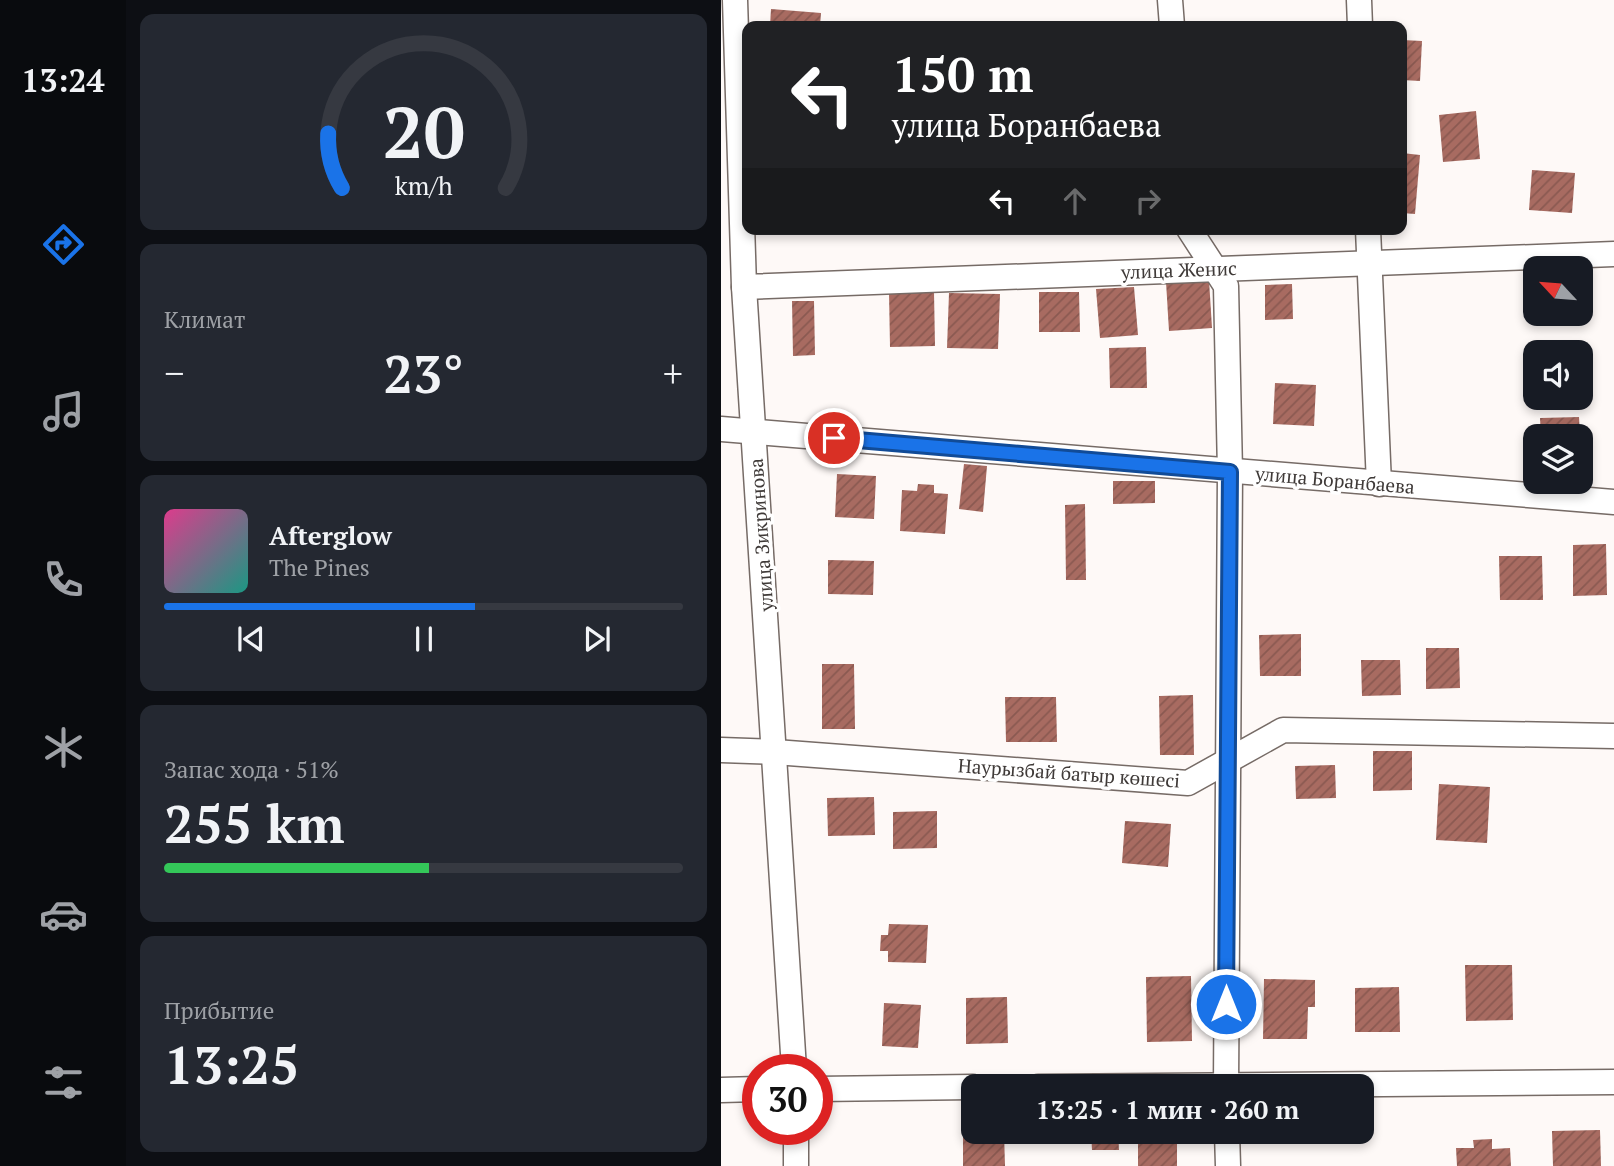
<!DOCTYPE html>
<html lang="ru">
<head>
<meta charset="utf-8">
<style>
  body { margin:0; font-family:"PT Serif",serif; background:#242831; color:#f1f3f6; height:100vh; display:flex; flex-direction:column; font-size:26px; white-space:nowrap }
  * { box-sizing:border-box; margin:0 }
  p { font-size:23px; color:#9ea1a6 }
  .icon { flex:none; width:38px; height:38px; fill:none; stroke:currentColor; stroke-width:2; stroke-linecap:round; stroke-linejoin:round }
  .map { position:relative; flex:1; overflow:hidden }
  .details { display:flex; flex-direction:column; gap:14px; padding:14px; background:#0d0f14; width:595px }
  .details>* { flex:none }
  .guide { position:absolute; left:21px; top:21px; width:665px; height:214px; border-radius:14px; box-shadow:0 4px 10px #0003; background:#202124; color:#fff; overflow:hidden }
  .needle { width:46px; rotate:296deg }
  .tools { position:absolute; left:802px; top:256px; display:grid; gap:14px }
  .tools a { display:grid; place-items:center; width:70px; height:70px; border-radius:14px; background:#171b24; box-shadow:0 4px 10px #0003; font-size:35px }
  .speed { position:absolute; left:21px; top:1054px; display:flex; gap:14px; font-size:35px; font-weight:700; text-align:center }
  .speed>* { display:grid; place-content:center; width:91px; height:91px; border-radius:50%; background:#171b24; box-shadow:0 4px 10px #0003; line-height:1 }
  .speed .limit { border:10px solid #d22; background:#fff; color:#111 }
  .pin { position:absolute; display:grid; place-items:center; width:60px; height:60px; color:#fff; margin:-30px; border:4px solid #fff; border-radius:50%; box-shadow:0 2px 7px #0007 }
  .me { position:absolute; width:77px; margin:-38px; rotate:0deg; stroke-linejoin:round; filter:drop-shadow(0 0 5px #0008) }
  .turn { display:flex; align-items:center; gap:24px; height:147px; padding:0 35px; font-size:32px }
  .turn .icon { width:91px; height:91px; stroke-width:2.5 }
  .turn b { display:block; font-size:49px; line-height:60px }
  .lanes { display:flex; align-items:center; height:66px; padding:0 35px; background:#0003; justify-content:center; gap:35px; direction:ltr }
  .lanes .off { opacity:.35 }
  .big { font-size:52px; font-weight:800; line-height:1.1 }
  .details .widget { flex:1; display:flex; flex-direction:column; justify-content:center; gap:10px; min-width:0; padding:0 24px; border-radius:14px; background:#242831 }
  .details .dial { align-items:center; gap:0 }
  .dial svg { height:182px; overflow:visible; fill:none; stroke:#363941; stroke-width:7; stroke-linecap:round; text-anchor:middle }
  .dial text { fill:#f1f3f6; stroke:none }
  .song { display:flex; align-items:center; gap:21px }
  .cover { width:84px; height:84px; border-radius:10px; background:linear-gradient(135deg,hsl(330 70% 55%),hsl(170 70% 35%)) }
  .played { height:7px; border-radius:4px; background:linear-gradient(90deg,#1a73e8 60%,#363941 60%) }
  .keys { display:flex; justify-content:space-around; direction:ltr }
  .heat { display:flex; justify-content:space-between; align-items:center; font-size:38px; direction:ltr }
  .charge { height:10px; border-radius:5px; background:linear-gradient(90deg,#34c759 51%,#363941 0) }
  .trip { position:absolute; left:240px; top:1074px; width:413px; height:70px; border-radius:14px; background:#171b24; box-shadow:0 4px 10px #0003; font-weight:800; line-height:70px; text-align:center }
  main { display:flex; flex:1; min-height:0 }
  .tabs { display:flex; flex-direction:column; width:126px; justify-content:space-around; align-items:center; background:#090b0e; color:#9ea1a6 }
  .tabs .icon { width:49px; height:49px }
  .tabs .selected { color:#1a73e8 }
  .tabs b { font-size:32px; color:#f1f3f6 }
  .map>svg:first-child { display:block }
  .building { fill:url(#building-hatch) }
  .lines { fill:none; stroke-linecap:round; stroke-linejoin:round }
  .minor-casing { stroke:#766b66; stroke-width:27 }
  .minor { stroke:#fff; stroke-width:24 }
  .route-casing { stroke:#114b97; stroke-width:18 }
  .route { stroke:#1a73e8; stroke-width:12 }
  .labels { text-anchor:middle; stroke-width:7; stroke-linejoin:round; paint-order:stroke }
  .street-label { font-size:19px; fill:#3f3a38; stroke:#fff }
</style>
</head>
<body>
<main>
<nav class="tabs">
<b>13:24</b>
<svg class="icon selected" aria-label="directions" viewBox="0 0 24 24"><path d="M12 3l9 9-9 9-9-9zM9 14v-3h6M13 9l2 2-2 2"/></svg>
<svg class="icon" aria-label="music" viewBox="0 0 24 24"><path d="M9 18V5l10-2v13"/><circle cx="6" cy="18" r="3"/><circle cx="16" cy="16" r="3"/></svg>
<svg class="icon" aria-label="phone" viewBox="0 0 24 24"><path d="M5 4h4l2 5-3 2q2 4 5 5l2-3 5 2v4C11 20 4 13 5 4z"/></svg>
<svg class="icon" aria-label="climate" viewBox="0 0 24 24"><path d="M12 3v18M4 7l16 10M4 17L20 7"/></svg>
<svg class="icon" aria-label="car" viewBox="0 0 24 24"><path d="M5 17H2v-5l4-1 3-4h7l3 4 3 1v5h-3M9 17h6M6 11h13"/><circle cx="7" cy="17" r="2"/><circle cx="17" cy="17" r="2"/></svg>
<svg class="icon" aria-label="filters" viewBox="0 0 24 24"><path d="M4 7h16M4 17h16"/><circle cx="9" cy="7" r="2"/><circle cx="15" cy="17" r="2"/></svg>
</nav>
<section class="details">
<div class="widget dial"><svg viewBox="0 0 100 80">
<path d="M14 69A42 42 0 1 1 86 69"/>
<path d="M14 69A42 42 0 0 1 8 45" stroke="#1a73e8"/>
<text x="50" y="56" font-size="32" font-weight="700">20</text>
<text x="50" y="72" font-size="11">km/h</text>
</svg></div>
<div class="widget"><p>Климат</p>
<div class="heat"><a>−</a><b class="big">23°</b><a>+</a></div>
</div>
<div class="widget">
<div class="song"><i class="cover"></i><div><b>Afterglow</b><p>The Pines</p></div></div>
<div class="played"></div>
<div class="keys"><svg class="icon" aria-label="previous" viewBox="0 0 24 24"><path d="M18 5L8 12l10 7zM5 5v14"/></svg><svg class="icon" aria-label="pause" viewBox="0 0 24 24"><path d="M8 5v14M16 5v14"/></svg><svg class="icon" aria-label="next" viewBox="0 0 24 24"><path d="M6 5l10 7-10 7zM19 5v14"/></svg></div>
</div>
<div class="widget"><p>Запас хода · 51%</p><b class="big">255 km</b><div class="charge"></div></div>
<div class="widget"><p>Прибытие</p><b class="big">13:25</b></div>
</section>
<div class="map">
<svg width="893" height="1166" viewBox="0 0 893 1166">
  <defs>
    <pattern id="building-hatch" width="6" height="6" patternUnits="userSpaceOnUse" patternTransform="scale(1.75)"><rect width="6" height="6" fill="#a86b61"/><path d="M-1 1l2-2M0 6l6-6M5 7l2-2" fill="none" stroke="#8a5951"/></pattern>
  </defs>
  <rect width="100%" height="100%" fill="#fef9f7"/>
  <g class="building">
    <polygon points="50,9 100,13 99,26 49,26"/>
    <polygon points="681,40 701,41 699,81 681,80"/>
    <polygon points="755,111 759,159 722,162 718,115"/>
    <polygon points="681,153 699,155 694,214 681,213"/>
    <polygon points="811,170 854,173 851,213 808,210"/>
    <polygon points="488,280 491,328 448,331 445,282"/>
    <polygon points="571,284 572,319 544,320 544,285"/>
    <polygon points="413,287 417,335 379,338 375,289"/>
    <polygon points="168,292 213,292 214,346 169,347"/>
    <polygon points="318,292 358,292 359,332 318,332"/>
    <polygon points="228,293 279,294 277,349 226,348"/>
    <polygon points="71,301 93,301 94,355 72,356"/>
    <polygon points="425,347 426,388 389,388 388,348"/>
    <polygon points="554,383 595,385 593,426 552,424"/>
    <polygon points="858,417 859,436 820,436 819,418"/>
    <polygon points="243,464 266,466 262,512 238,509"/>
    <polygon points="116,474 155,476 153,519 114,517"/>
    <polygon points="392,481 434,481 434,503 392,504"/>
    <polygon points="197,484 213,485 213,493 227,494 224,534 179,531 181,490 196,491"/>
    <polygon points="364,504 365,580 345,580 344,505"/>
    <polygon points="885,544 886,595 852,596 852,545"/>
    <polygon points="778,556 821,556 822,600 779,600"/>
    <polygon points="107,560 153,561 152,595 107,594"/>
    <polygon points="580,634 580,676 539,676 538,635"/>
    <polygon points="705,648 738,648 739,688 705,689"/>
    <polygon points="640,660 679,660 680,695 641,696"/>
    <polygon points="101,664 133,664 134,729 101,729"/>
    <polygon points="472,695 473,755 439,755 438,696"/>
    <polygon points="284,697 335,697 336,742 285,742"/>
    <polygon points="652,751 691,751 691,790 652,791"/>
    <polygon points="614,765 615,798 575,799 574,766"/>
    <polygon points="718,784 769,787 766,843 715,840"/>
    <polygon points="153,797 154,835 107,836 106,798"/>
    <polygon points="216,811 216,848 172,849 172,812"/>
    <polygon points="404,821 450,824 447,867 401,863"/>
    <polygon points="168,924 207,925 205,963 167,962 167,951 159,951 160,935 167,935"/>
    <polygon points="744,965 791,965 792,1020 745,1021"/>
    <polygon points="470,976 471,1041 426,1042 425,977"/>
    <polygon points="543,979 594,980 594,1007 587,1007 586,1039 542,1039"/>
    <polygon points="678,987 679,1032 634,1032 634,988"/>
    <polygon points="286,997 287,1043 245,1044 245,998"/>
    <polygon points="163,1003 200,1005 197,1048 161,1046"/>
    <polygon points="879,1130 880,1166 832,1166 831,1131"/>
    <polygon points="242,1131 283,1132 284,1166 242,1166"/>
    <polygon points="370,1132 397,1132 398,1150 371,1150"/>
    <rect x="417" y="1132" width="39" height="34"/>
    <polygon points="771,1139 771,1149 789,1148 790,1166 736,1166 735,1148 753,1148 752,1140"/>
  </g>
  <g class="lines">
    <g class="minor-casing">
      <g id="minor">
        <polyline points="14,0 23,287 73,1069"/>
        <polyline points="449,0 451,26"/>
        <polyline points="638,0 639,26"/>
        <polyline points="468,229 505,286 509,472 505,1087"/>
        <polyline points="647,229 658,484"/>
        <polyline points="23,287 893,254"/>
        <polyline points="0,429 893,502"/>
        <polyline points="0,750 54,752 467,783 562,730 893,736"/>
        <polyline points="317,1087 893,1082"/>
        <polyline points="96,1089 252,1087"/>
        <polyline points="0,1090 37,1089"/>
        <polyline points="75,1129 75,1166"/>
        <polyline points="506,1132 507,1166"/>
      </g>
    </g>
    <use href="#minor" class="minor"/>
  </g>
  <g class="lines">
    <g class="route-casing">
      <polyline id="route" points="113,438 509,472 505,1004"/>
    </g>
    <use href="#route" class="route"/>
  </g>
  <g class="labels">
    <g class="street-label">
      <text transform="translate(458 270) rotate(-2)" y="7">улица Женис</text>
      <text transform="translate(614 480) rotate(5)" y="7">улица Боранбаева</text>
      <text transform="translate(40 535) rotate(-94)" y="7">улица Зикринова</text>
      <text transform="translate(348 773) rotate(4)" y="7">Наурызбай батыр көшесі</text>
    </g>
  </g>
</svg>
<div class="tools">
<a><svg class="needle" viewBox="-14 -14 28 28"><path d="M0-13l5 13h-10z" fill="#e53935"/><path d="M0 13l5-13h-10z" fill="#9ea1a6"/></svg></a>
<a><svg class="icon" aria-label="sound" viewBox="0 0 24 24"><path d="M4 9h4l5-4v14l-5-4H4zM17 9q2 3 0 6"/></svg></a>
<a><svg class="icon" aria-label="layers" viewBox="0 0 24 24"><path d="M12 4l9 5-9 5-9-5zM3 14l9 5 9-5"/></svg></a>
</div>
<div class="speed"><div class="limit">30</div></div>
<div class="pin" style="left:113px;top:438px;background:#d93025"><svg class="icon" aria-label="arrive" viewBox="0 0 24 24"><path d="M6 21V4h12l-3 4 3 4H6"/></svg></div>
<svg class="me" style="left:505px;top:1004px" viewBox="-20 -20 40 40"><circle r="17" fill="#1a73e8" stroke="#fff" stroke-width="3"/><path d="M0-11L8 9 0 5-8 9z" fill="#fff"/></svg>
<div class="trip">13:25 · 1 мин · 260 m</div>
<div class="guide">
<div class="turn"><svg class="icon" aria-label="left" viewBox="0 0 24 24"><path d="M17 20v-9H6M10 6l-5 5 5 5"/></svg><div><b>150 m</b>улица Боранбаева</div></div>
<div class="lanes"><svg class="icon" aria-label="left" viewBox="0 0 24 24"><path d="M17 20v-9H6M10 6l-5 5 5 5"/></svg><svg class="icon off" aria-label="ahead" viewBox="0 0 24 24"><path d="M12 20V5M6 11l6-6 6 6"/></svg><svg class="icon off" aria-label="right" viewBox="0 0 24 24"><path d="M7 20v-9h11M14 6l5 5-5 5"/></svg></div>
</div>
</div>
</main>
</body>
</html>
